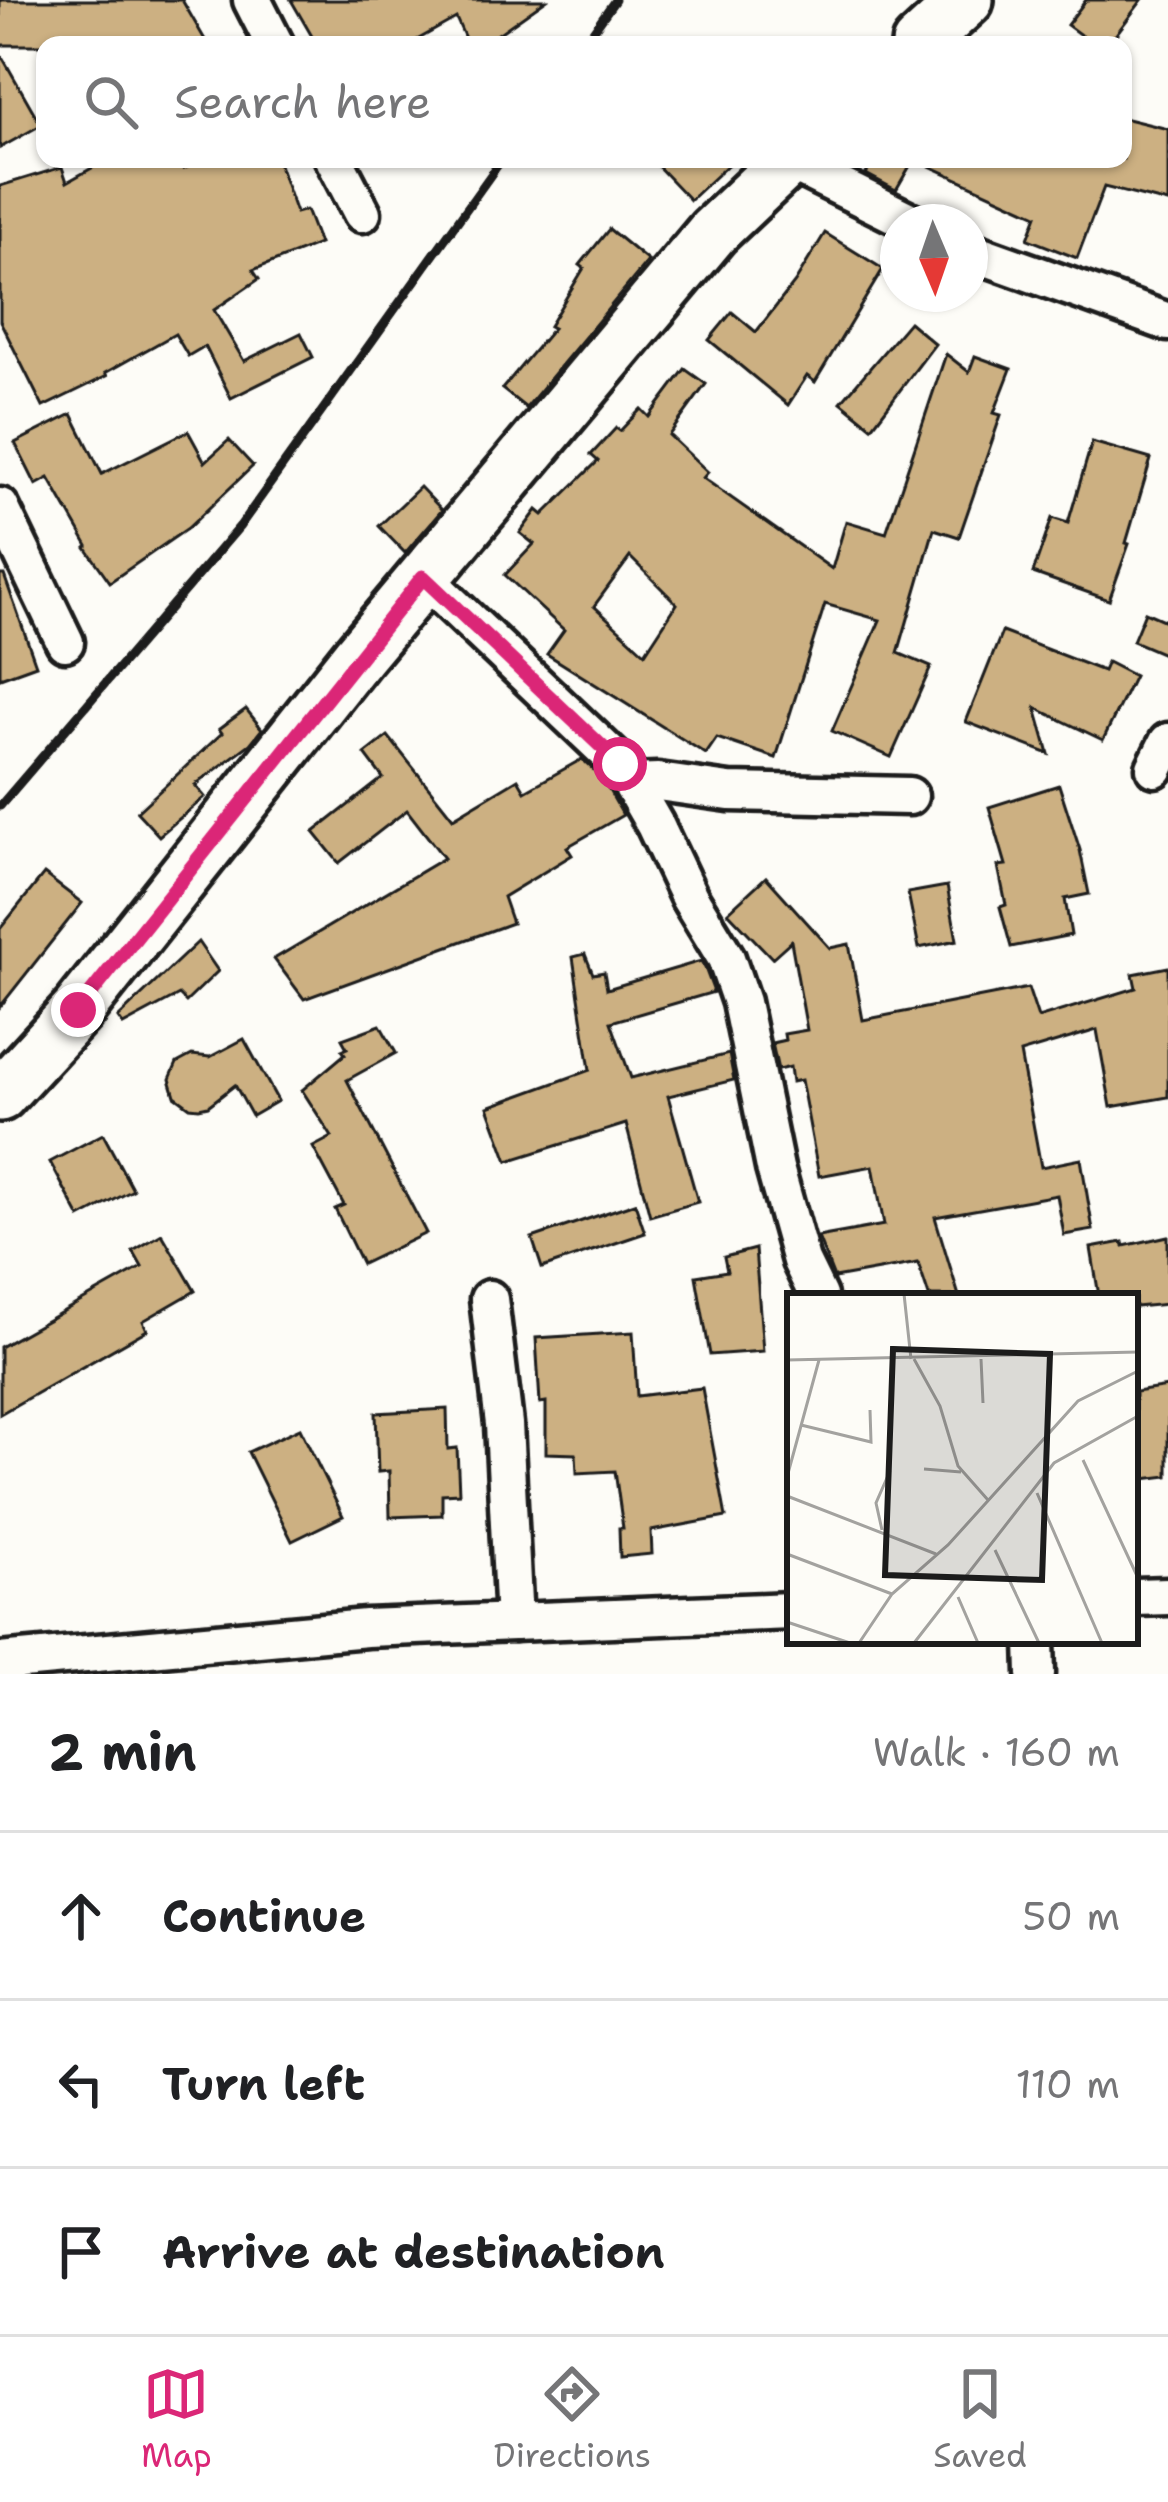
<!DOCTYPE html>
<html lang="en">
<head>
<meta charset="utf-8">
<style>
  body { margin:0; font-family:"Shantell Sans",sans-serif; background:#f6f6f6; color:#202124 }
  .compass { position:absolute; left:880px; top:204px; width:108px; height:108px; border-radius:50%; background:#fff; box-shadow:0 3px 9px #0004; rotate:178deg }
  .stop { position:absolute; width:36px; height:36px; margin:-27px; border:9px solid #db2777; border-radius:50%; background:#fff }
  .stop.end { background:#db2777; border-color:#fff; box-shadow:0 3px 12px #0008 }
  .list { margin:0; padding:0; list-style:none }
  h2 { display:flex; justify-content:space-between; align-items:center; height:156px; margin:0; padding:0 48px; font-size:51px }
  h2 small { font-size:39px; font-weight:400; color:#757577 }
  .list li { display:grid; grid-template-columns:78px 1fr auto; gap:36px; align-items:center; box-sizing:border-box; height:168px; padding:0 48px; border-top:3px solid #e0e0e0 }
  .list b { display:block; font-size:45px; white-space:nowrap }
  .list em { font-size:39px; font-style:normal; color:#757577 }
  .icon { flex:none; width:66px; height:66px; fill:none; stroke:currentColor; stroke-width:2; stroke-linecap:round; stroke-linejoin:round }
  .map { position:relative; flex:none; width:1168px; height:1674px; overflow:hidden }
  .search { position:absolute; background:#fff; box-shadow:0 3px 9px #0004; left:36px; right:36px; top:36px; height:132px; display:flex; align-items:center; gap:30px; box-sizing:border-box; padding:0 42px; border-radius:24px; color:#757577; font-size:45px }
  .sheet { height:660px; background:#fff }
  nav { display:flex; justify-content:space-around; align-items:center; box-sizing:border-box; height:168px; border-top:3px solid #e0e0e0; background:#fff; font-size:33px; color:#757577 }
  nav a { display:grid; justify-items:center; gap:6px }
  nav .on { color:#db2777 }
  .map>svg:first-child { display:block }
  .building { fill:#ccb082; stroke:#1c1c1c; stroke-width:3; fill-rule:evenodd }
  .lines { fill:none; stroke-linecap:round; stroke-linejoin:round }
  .street-casing { stroke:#1c1c1c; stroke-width:45 }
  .secondary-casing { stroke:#1c1c1c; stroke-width:60 }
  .street { stroke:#fdfcf7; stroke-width:36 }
  .secondary { stroke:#fdfcf7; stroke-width:51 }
  .rail { stroke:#1c1c1c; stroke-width:9 }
  .route { stroke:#db2777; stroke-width:15 }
  .inset-road { fill:none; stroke:#a3a29f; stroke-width:3 }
  .view { fill:#1c1c1c; fill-opacity:0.15; stroke:#1c1c1c; stroke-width:6 }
  .inset-edge { fill:none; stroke:#1c1c1c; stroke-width:6 }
</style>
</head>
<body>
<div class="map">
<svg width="1168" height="1674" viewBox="0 0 1168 1674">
  <rect width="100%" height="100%" fill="#fdfcf7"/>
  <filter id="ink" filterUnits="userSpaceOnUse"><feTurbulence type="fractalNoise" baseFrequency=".00833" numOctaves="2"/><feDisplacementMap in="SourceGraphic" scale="24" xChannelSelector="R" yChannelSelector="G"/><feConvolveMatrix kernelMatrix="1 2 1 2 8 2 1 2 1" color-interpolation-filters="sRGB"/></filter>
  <g filter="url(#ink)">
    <!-- building -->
    <g class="building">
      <path d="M0 0H182L208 45H0Z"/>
      <path d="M291 0H546L498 34 503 45H468L456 18 408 45H317Z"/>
      <path d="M1086 0H1142L1108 45H1094L1067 25Z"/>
      <path d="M0 53 41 125 0 148Z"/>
      <path d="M1123 118 1168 129V203L1104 187 1077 258 1028 239 1037 215 914 159 896 190 866 174 875 159H1123Z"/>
      <path d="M108 159H178L184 169 203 159H277L296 213 306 210 319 244 253 270 259 279 214 310 244 361 301 333 313 357 231 398 205 346 188 356 175 334 105 373 107 376 43 407 0 321V186L62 167 67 182Z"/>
      <path d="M651 159H734L690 200Z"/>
      <path d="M609 229 648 261 526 408 502 389 553 328 549 326 584 268 580 265Z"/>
      <path d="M825 233 883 269 815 382 807 376 788 405 709 340 732 312 756 332 795 282Z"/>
      <path d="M909 322 935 344 872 427 841 402Z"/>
      <path d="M946 354 969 372 975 356 1011 369 994 413 1001 415 959 537 934 529 898 653 931 667 891 757 832 731 880 620 825 604 776 758 717 738 706 754 547 654 564 630 505 575 534 544 520 533 537 510 543 515 598 461 591 455 616 428 620 431 641 409 649 417 685 369 706 384 669 435 708 472 703 478 832 569 846 521 886 533ZM630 557 677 604 645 653 594 606Z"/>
      <path d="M72 414 102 474 188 431 205 462 229 440 253 466 188 528 110 582 86 548 88 546 49 478 36 485 15 443Z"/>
      <path d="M1092 442 1151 459 1126 543 1129 544 1109 600 1033 573 1052 518 1068 523Z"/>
      <path d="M420 487 442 510 405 553 379 526Z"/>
      <path d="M0 575H4L36 665 0 678Z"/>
      <path d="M1145 612 1168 622V656L1133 641Z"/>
      <path d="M1002 632 1103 671 1107 662 1134 676 1103 740 1036 708 1049 754 966 722Z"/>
      <path d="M246 709 262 729 250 744 195 785 205 797 159 836 137 812 222 733 219 729Z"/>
      <path d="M388 736 453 818 518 779 525 791 582 759 602 778 623 815 567 847 572 855 503 897 512 923 304 999 274 959 444 858 407 810 339 863 314 832 383 778 365 754Z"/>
      <path d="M1059 785 1080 850 1089 894 1065 899 1071 935 1011 947 1000 907 1006 905 998 866 1006 865 989 807Z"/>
      <path d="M44 874 82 903 0 1007V929Z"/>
      <path d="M766 877 830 948 849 944 863 1020 1028 988 1038 1018 1136 988 1133 974 1168 967V1097L1111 1107 1097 1030 1020 1053 1041 1167 1081 1159 1093 1230 1064 1235 1057 1195 935 1217 959 1296H929L918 1263 834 1278 818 1237 884 1225 873 1166 819 1176 801 1080 792 1082 790 1067 778 1070 772 1043 785 1040 784 1034 807 1030 791 941 772 958 728 912Z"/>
      <path d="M947 886 957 940 919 948 908 893Z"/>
      <path d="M198 942 218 971 186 1002 179 995 123 1025 118 1018Z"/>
      <path d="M585 954 593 974 604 972 607 989 701 961 705 968 714 992 611 1022 631 1078 729 1054 734 1080 668 1096 698 1202 650 1216 626 1124 508 1161 488 1107 590 1070 573 957Z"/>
      <path d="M380 1025 396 1053 347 1080 426 1233 362 1264 335 1209 344 1205 313 1147 332 1137 302 1090 345 1054 342 1050 347 1048 342 1039Z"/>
      <path d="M244 1039 278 1101 252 1116 235 1085 208 1106 199 1108 190 1107 175 1096 170 1079 177 1063 192 1055 210 1057Z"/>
      <path d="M103 1134 133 1190 80 1218 50 1162Z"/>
      <path d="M635 1203 645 1233 542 1268 532 1238Z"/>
      <path d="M162 1234 195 1291 143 1321 147 1330 0 1414V1347L142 1267 133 1251Z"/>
      <path d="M1168 1236V1304L1135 1307V1296H1099L1091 1248 1123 1242 1124 1246Z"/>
      <path d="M755 1249 763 1351 710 1355 696 1276 727 1271 724 1257Z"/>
      <path d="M633 1332 637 1396 702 1388 726 1517 651 1531 652 1554 620 1557 619 1528H623L615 1471 577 1473 576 1454 546 1453V1402L540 1403 536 1338Z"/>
      <path d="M1168 1387V1476L1135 1480V1392Z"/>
      <path d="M447 1409 448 1449 457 1448 459 1493 442 1494V1515L390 1517 389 1471 378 1472 376 1413Z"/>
      <path d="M300 1428 343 1516 292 1541 248 1452Z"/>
    </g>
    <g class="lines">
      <defs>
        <g id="street">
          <path d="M252 0 275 45"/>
          <path d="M334 159 362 213"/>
          <path d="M788 161 911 222"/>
          <path d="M970 251 1168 322"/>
          <path d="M0 507 65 642"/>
          <path d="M423 577 620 764 655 825 689 897 726 958 741 1002 775 1168 801 1261 818 1296"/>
          <path d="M1155 768 1168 742"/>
          <path d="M631 783 658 782 729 792 909 796"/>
          <path d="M489 1299 504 1424 514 1622"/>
          <path d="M1135 1597 1168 1596"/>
          <path d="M1035 1641 1036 1674"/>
          <path d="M0 1662 366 1628 790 1611"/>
        </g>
        <g id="secondary">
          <path d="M918 45 967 0"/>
          <path d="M0 1095 78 1010 358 656 713 232 790 159"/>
        </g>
      </defs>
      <!-- street casing -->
      <use href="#street" class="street-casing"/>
      <!-- secondary casing -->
      <use href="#secondary" class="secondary-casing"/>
      <!-- street -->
      <use href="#street" class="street"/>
      <!-- secondary -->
      <use href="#secondary" class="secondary"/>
      <!-- rail -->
      <g class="rail">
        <path d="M583 45 615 0"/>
        <path d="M0 806 240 526 502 159"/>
      </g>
    </g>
  </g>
  <g class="lines" filter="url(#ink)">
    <!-- route -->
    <path class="route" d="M78 1010 423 577 620 764"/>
  </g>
  <!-- overview -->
  <g transform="translate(787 1293)">
    <rect width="351" height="351" fill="#fdfcf7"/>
    <path class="inset-road" d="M117 1 124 66M127 66 153 113 171 173 201 207M194 66 196 110M0 67 351 59M14 132 84 149 83 117M296 167 351 285M137 176 174 179M0 184 32 67M250 200 315 350M0 203 149 261M95 237 89 210 103 178M208 257 252 350M0 261 105 301M171 304 191 350M0 329 63 350M72 350 105 301 161 252 291 108 351 78M127 350 267 170 351 123"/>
    <path class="view" d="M106 56 263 61 255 287 98 282Z"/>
    <rect width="351" height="351" class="inset-edge"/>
  </g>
</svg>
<svg class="compass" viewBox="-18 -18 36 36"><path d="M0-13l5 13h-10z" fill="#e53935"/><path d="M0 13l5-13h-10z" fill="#757577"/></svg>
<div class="stop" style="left:620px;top:764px"></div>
<div class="stop end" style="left:78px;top:1010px"></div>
<div class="search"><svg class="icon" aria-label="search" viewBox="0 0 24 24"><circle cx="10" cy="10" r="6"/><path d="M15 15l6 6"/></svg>Search here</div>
</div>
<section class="sheet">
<h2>2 min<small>Walk · 160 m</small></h2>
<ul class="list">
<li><svg class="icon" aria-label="ahead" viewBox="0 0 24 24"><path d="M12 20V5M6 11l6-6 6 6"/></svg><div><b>Continue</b></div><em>50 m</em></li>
<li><svg class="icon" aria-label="left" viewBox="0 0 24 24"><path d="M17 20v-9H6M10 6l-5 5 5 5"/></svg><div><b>Turn left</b></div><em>110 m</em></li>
<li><svg class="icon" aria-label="arrive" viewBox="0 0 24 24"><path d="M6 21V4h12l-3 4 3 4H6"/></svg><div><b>Arrive at destination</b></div></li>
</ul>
</section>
<nav>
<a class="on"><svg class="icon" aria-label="map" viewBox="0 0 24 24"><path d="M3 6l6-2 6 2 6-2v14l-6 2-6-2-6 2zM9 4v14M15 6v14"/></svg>Map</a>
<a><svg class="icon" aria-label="directions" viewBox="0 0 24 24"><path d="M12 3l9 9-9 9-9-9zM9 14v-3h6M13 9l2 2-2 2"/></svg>Directions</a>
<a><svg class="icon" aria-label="saved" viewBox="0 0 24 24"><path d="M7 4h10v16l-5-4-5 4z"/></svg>Saved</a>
</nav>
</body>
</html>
